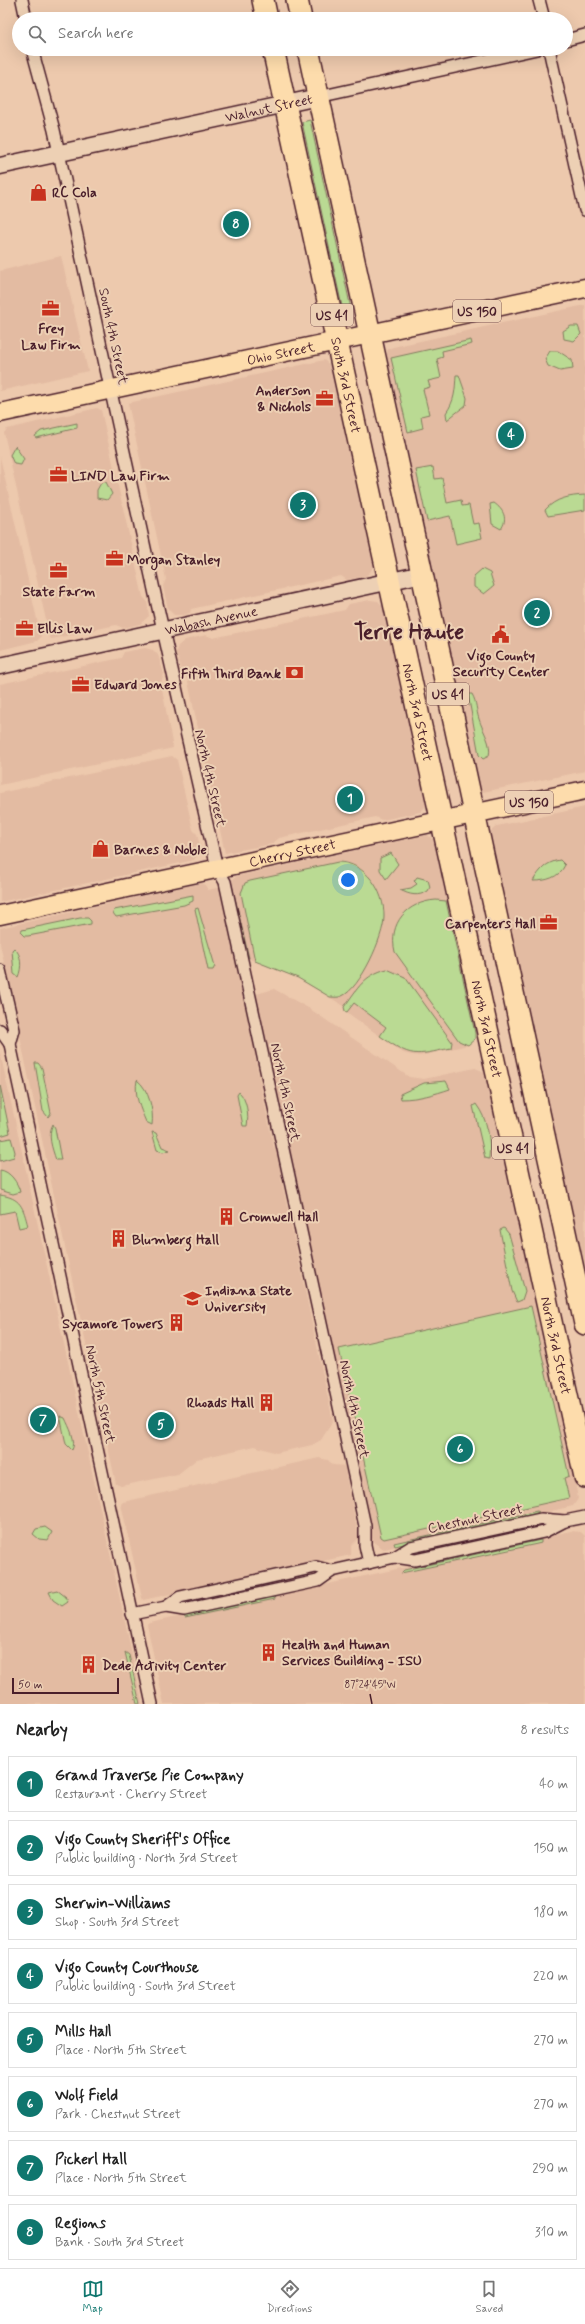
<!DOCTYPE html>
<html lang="en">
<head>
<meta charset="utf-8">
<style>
  body { margin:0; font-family:Mynerve,sans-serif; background:#f2f2f2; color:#222 }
  .scale { position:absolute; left:12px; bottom:10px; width:107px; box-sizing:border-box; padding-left:4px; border:2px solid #4a1f2b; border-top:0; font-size:11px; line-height:14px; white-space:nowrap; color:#4a1f2b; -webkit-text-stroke:3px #edd0b4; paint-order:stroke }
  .you { position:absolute; left:348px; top:880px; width:14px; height:14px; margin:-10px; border:3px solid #fff; border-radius:50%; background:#1a73e8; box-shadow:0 0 0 6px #1a73e833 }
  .badge { display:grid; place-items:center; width:26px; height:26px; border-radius:50%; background:#0f766e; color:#fff; font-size:13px; font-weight:700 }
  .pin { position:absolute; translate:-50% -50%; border:2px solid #fff; box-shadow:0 1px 4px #0006 }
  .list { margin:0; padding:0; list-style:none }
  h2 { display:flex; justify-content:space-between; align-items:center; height:52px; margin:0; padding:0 16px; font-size:17px }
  h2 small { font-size:13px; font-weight:400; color:#767676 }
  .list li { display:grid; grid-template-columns:26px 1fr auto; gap:12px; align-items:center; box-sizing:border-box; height:56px; margin:0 8px 8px; padding:0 8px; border:1px solid #e0e0e0; border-radius:0px }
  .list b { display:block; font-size:15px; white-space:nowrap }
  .list p { margin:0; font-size:13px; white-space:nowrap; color:#767676 }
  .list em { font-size:13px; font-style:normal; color:#767676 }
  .icon { flex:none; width:22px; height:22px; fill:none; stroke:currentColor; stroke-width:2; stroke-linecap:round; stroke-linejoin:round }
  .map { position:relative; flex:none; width:585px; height:1704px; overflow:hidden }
  .search { position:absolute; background:#fff; box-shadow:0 4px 16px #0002; left:12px; right:12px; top:12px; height:44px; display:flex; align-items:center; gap:10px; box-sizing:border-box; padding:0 14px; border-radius:22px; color:#767676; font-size:15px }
  .sheet { height:564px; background:#fff }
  nav { display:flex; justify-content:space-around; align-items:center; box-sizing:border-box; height:56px; border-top:1px solid #e0e0e0; background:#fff; font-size:11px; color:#767676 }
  nav a { display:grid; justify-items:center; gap:2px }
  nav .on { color:#0f766e }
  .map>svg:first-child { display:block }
  .built { fill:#e3bba2 }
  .green { fill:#bada93; stroke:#827c5f }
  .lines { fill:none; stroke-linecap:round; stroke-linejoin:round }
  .street-casing { stroke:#4a1f2b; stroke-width:14 }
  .secondary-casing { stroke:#4a1f2b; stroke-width:19 }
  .primary-casing { stroke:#4a1f2b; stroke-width:21 }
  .highway-casing { stroke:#4a1f2b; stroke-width:24 }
  .street { stroke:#edd0b4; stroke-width:11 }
  .secondary { stroke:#edd0b4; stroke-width:16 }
  .primary { stroke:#fddcac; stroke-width:18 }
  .highway { stroke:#fddcac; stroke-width:21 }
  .ticks { fill:none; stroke:#4a1f2b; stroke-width:1.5 }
  .labels { text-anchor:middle; stroke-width:4; stroke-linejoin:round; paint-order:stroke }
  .shield { fill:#edd0b4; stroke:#7b5454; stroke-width:1 }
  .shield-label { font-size:13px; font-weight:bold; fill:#4a1f2b }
  .street-label { font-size:14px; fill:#4a1f2b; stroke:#edd0b4 }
  .poi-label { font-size:14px; font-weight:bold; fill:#4a1f2b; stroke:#edd0b4; text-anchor:start }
  .town-label { font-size:22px; font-weight:bold; fill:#4a1f2b; stroke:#edd0b4 }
  .ticks-label { font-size:10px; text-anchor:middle; fill:#4a1f2b; stroke:#edd0b4; stroke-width:4; stroke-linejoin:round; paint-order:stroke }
</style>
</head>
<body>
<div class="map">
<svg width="585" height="1704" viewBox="0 0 585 1704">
  <rect width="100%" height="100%" fill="#edc9ad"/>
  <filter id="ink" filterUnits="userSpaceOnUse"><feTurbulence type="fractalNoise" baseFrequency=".025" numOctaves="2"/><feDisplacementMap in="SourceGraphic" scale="8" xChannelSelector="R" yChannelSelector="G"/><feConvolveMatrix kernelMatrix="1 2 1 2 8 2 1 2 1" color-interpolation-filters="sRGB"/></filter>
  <g filter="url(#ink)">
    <!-- built -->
    <g class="built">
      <path d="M61 256 88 371 0 391V271Z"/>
      <path d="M585 305V771L483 792 481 790 387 359V350L393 347Z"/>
      <path d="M324 360 331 366 372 558 373 566 371 571 366 576 347 580 341 576 191 609 190 613 184 615H174L168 609 163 586 166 579 128 403Z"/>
      <path d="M97 408 101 410 143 597 147 601 149 616 140 624 123 628 116 625 52 639 50 638 4 433 7 429Z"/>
      <path d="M0 457 41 637 37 641 0 650Z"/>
      <path d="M370 600 378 601 384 607 426 806 420 812 382 820 375 817 279 838 272 844 225 853 187 677 182 674 176 652 178 646 185 640 206 635 213 638 345 610 349 604Z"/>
      <path d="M145 648 153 650 158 655 164 674 161 683 173 748 0 785V684L121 658 124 652Z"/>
      <path d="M172 756 177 760 193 830 197 834 201 850 194 860 0 902V793Z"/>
      <path d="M585 807V1269L490 832 497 826Z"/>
      <path d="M427 835 433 839 435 843 475 1039 468 1045 420 1056 411 1055 403 1053 345 1011 344 1006 298 978 247 958 228 883 237 876Z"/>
      <path d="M201 883 205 885 208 890 221 887 258 1051 255 1057 274 1148 280 1152 284 1173 281 1178 333 1421 321 1440 312 1445 276 1453 255 1446 197 1459 178 1474 121 1486 116 1484 0 944V928Z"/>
      <path d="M274 989 310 1009 409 1077 424 1079 475 1068 485 1072 577 1492 578 1499 573 1506 384 1549 373 1542 253 995Z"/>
      <path d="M0 1052 143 1704H0Z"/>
      <path d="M319 1458 328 1460 333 1465 347 1466 348 1472 346 1475 359 1538 351 1546V1555L143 1600 142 1598 121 1504 123 1502Z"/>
      <path d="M571 1531 581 1532 585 1536V1704H164L147 1625 149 1623Z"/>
    </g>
    <!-- green -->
    <g class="green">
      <path d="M310 120 351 309 343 311 302 122Z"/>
      <path d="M571 326H578L581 334 574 341 564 339 563 331Z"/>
      <path d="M471 340 472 344 442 351 443 357 437 359 441 378 428 381 430 387 423 389 429 414 421 416 423 428 408 432 391 358Z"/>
      <path d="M550 351H558L572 360 573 369 560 371 548 366 545 359Z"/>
      <path d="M456 375H459L467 398 466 405 447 420 446 413C455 400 455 391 456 375Z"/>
      <path d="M77 423V428L36 438 35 436 41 431Z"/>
      <path d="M15 446 24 459 21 465 14 464 10 455Z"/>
      <path d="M433 467 435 479 442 478 447 503 461 500 462 506 469 505 473 524 479 523 482 538 456 544 450 516 427 521 416 470Z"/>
      <path d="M106 482 112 494 107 500 97 498V490L101 483Z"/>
      <path d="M585 495V510L548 516 545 510C556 498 569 496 585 495Z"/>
      <path d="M494 503C504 510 508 519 501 529L492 524 490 504Z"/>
      <path d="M482 569 490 573 494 586 484 594 474 587V576Z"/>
      <path d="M468 694H472C477 703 476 710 479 719 483 732 492 743 489 756L483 759 479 755Z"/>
      <path d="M391 853 398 864 386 879 380 870V858Z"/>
      <path d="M560 860 565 865C559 878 546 881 533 881 540 870 546 862 560 860Z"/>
      <path d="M338 862C365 862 385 891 384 917 384 936 360 989 342 996 338 998 334 997 330 997L298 978 255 961 241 893 245 883 250 881Z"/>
      <path d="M417 877 428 880 430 887 428 891C418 897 410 895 400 890L411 888 417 884 414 881Z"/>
      <path d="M231 881 249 958 245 955 229 883Z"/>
      <path d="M193 895V901L184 905 116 917 113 913 114 910Z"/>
      <path d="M436 900 446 901 475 1033V1039L468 1045 459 1041 395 952C388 923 407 902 436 900Z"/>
      <path d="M198 908 215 966 213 970H208L195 909Z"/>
      <path d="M80 918H88L91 921V924L28 936H24L21 933 22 930Z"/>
      <path d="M14 948C22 954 22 968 18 977L14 974 12 950Z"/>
      <path d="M387 969 405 977 452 1042 451 1048C414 1056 412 1058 380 1036L386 1027 354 1003 347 1012 345 1011 344 1007C358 988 364 975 387 969Z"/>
      <path d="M35 1063H38L42 1068 51 1113 48 1117 43 1111Z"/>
      <path d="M137 1080C149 1089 154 1111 152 1125L146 1122C140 1108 134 1095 137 1080Z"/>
      <path d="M446 1081 450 1089C435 1094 418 1099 401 1099L400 1094 424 1083Z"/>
      <path d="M0 1085 10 1133 0 1136Z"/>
      <path d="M239 1092C247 1099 249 1116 247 1126H243L237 1095Z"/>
      <path d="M476 1104C488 1120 491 1140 489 1159L485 1158 473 1106Z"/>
      <path d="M53 1124 55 1128 61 1160H56C52 1148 47 1135 53 1124Z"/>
      <path d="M152 1132 156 1133 162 1147 170 1150 163 1152 157 1150Z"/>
      <path d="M11 1138 15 1152 14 1157 0 1161V1140Z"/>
      <path d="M0 1170C10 1171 18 1183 20 1192L13 1194 0 1190Z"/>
      <path d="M0 1195C21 1198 23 1207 28 1226L19 1228 15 1211 0 1214Z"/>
      <path d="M504 1228 509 1234 525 1291 522 1300 517 1302 512 1291 500 1230Z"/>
      <path d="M531 1306 569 1476 564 1478 569 1498 384 1539 381 1537 339 1349Z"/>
      <path d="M60 1416 65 1418C69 1427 77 1441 72 1450L66 1444Z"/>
      <path d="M537 1511 539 1512 533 1514 395 1546 394 1543Z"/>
      <path d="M45 1527 52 1532 48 1540 39 1539 33 1534 36 1529Z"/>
      <path d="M541 1540V1543L537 1544 401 1573 404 1570Z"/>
      <path d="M57 1590 66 1597 68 1602 62 1606 53 1600 49 1592Z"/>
      <path d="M274 1596 275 1599 185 1618 184 1616Z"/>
      <path d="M125 1652 129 1655 140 1704H137Z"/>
    </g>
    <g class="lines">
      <defs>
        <g id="street">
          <path d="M22 0 26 19"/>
          <path d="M539 0 544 19"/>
          <path d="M566 40 585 35"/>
          <path d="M32 49 54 130 158 608 217 868 225 882 365 1526V1545L369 1563"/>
          <path d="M549 49 585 210"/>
          <path d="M318 97 537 49"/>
          <path d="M0 970 14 1030 10 1044 152 1704"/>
          <path d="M0 1030 10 1044"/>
          <path d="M395 1557 415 1560 544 1532 565 1521 585 1517"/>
          <path d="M166 1607 180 1597 249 1582 316 1567 332 1571"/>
          <path d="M132 1614 166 1607 184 1610 318 1581 332 1571 395 1557 411 1547 541 1519 565 1521"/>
        </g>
        <g id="secondary">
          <path id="s1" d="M0 166 318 97"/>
          <path id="s2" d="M0 666 423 574"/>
        </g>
        <g id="primary">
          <path id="s3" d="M0 413 585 288"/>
          <path id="s4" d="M0 915 585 790"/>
        </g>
        <g id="highway">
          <path d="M263 0 267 19"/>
          <path d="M297 0 301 19"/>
          <path id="s5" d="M273 49 585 1477"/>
          <path d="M308 49 585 1324"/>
        </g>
      </defs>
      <!-- street casing -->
      <use href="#street" class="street-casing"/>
      <!-- secondary casing -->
      <use href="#secondary" class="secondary-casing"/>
      <!-- primary casing -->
      <use href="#primary" class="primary-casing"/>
      <!-- highway casing -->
      <use href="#highway" class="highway-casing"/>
      <!-- street -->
      <use href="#street" class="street"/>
      <!-- secondary -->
      <use href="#secondary" class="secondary"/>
      <!-- primary -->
      <use href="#primary" class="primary"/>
      <!-- highway -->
      <use href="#highway" class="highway"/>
    </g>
  </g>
  <!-- ticks -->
  <path class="ticks" d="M370 1694 372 1704"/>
  <!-- icons -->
  <defs>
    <symbol id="shop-bare" viewBox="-9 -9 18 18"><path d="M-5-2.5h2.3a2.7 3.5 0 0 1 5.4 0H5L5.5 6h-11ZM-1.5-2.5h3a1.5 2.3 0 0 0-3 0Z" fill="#c8321e" stroke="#edd0b4" stroke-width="2.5" paint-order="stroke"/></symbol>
    <symbol id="office-bare" viewBox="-9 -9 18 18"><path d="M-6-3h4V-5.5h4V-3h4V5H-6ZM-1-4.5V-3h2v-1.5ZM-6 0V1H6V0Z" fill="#c8321e" stroke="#edd0b4" stroke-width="2.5" paint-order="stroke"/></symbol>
    <symbol id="civic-bare" viewBox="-9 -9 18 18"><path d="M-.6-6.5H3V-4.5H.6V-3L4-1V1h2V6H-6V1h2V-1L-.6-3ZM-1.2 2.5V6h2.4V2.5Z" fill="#c8321e" stroke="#edd0b4" stroke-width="2.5" paint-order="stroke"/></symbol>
    <symbol id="bank-bare" viewBox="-9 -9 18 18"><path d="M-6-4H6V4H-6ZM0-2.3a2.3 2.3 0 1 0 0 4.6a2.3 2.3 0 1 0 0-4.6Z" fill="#c8321e" stroke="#edd0b4" stroke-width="2.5" paint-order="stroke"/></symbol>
    <symbol id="building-bare" viewBox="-9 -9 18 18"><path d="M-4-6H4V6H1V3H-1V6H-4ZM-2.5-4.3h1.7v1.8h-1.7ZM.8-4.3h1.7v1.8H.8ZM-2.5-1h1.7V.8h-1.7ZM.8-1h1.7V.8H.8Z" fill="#c8321e" stroke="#edd0b4" stroke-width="2.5" paint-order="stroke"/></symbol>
    <symbol id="university-bare" viewBox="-9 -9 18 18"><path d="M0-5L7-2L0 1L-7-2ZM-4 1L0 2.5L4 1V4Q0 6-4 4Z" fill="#c8321e" stroke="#edd0b4" stroke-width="2.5" paint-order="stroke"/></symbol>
  </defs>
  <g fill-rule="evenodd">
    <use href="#shop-bare" x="26" y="180" width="25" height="25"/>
    <use href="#office-bare" x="38" y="296" width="25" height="25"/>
    <use href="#office-bare" x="312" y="386" width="25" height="25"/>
    <use href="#office-bare" x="46" y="462" width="25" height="25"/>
    <use href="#office-bare" x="102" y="546" width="25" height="25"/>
    <use href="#office-bare" x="46" y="558" width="25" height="25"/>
    <use href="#office-bare" x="12" y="616" width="25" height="25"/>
    <use href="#civic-bare" x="488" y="622" width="25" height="25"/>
    <use href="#bank-bare" x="282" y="660" width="25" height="25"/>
    <use href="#office-bare" x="68" y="672" width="25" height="25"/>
    <use href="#shop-bare" x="88" y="836" width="25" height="25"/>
    <use href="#office-bare" x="536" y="910" width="25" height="25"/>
    <use href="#building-bare" x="214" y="1204" width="25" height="25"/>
    <use href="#building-bare" x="106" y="1226" width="25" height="25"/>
    <use href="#university-bare" x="180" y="1286" width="25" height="25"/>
    <use href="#building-bare" x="164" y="1310" width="25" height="25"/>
    <use href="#building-bare" x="254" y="1390" width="25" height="25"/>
    <use href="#building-bare" x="256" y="1640" width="25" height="25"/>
    <use href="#building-bare" x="76" y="1652" width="25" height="25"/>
  </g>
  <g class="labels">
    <!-- shield labels -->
    <g class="shield">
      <rect x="453" y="300" width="48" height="22" rx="3"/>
      <rect x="311" y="304" width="42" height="22" rx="3"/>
      <rect x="427" y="683" width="42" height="22" rx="3"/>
      <rect x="505" y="791" width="48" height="22" rx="3"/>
      <rect x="492" y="1137" width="42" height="22" rx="3"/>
    </g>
    <g class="shield-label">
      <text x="477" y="316">US 150</text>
      <text x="332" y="320">US 41</text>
      <text x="448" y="699">US 41</text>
      <text x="529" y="807">US 150</text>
      <text x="513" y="1153">US 41</text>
    </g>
    <!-- street labels -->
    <g class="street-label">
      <text dy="5" stroke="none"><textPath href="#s1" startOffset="275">Walnut Street</textPath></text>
      <text transform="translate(114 336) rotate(78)" y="5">South 4th Street</text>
      <text dy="5" stroke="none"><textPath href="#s3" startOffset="287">Ohio Street</textPath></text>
      <text dy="5" stroke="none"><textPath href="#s5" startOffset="344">South 3rd Street</textPath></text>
      <text dy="5" stroke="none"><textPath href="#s2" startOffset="216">Wabash Avenue</textPath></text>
      <text dy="5" stroke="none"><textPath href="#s5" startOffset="679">North 3rd Street</textPath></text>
      <text transform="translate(211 778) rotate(77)" y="5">North 4th Street</text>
      <text dy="5" stroke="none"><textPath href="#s4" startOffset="299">Cherry Street</textPath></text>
      <text dy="5" stroke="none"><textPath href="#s5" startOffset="1003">North 3rd Street</textPath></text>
      <text transform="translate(286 1092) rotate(78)" y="5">North 4th Street</text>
      <text dy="5" stroke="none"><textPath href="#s5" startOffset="1327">North 3rd Street</textPath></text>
      <text transform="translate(101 1394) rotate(78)" y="5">North 5th Street</text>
      <text transform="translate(355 1409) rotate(78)" y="5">North 4th Street</text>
      <text transform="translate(475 1518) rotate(-12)" y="5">Chestnut Street</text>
    </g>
    <!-- poi labels -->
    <g class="poi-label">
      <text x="52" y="197">RC Cola</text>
      <text x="51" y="333" text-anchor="middle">Frey<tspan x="51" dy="16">Law Firm</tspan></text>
      <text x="311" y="395" text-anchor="end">Anderson<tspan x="311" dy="16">&amp; Nichols</tspan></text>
      <text x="71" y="480">LIND Law Firm</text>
      <text x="127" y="564">Morgan Stanley</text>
      <text x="59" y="596" text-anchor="middle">State Farm</text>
      <text x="37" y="633">Ellis Law</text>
      <text x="501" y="660" text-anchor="middle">Vigo County<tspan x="501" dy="16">Security Center</tspan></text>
      <text x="281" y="678" text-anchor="end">Fifth Third Bank</text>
      <text x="94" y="689">Edward Jones</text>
      <text x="114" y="854">Barnes &amp; Noble</text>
      <text x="536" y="928" text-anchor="end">Carpenters Hall</text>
      <text x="239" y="1221">Cromwell Hall</text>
      <text x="132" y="1244">Blumberg Hall</text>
      <text x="205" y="1295">Indiana State<tspan x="205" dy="16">University</tspan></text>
      <text x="163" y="1328" text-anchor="end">Sycamore Towers</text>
      <text x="254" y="1407" text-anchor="end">Rhoads Hall</text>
      <text x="282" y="1649">Health and Human<tspan x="282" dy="16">Services Building - ISU</tspan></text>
      <text x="102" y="1670">Dede Activity Center</text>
    </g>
    <!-- town labels -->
    <g class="town-label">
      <text x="409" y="639">Terre Haute</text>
    </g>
  </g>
  <g class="ticks-label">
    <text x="370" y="1688">87°24'45"W</text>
  </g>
</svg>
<div class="scale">50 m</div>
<div class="you"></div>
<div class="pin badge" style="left:350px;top:799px">1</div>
<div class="pin badge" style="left:537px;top:613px">2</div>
<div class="pin badge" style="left:303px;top:505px">3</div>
<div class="pin badge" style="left:511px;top:435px">4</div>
<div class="pin badge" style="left:161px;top:1425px">5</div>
<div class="pin badge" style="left:460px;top:1449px">6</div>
<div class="pin badge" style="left:43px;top:1420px">7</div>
<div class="pin badge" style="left:236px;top:224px">8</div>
<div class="search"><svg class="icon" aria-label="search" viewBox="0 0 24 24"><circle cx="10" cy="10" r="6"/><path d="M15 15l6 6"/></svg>Search here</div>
</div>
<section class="sheet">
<h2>Nearby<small>8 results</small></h2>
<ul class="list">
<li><span class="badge">1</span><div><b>Grand Traverse Pie Company</b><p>Restaurant · Cherry Street</p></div><em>40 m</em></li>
<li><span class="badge">2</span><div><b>Vigo County Sheriff's Office</b><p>Public building · North 3rd Street</p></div><em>150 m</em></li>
<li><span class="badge">3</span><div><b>Sherwin-Williams</b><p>Shop · South 3rd Street</p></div><em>180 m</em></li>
<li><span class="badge">4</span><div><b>Vigo County Courthouse</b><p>Public building · South 3rd Street</p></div><em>220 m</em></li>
<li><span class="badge">5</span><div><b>Mills Hall</b><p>Place · North 5th Street</p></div><em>270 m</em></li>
<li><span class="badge">6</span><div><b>Wolf Field</b><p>Park · Chestnut Street</p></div><em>270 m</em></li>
<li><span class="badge">7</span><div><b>Pickerl Hall</b><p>Place · North 5th Street</p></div><em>290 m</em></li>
<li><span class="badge">8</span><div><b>Regions</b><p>Bank · South 3rd Street</p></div><em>310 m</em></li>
</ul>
</section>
<nav>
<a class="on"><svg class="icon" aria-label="map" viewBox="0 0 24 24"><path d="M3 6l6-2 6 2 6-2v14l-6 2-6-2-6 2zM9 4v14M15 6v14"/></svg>Map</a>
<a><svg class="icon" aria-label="directions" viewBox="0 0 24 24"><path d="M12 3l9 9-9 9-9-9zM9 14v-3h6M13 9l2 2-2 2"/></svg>Directions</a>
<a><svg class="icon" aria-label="saved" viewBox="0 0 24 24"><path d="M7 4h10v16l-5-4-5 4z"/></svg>Saved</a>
</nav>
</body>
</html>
